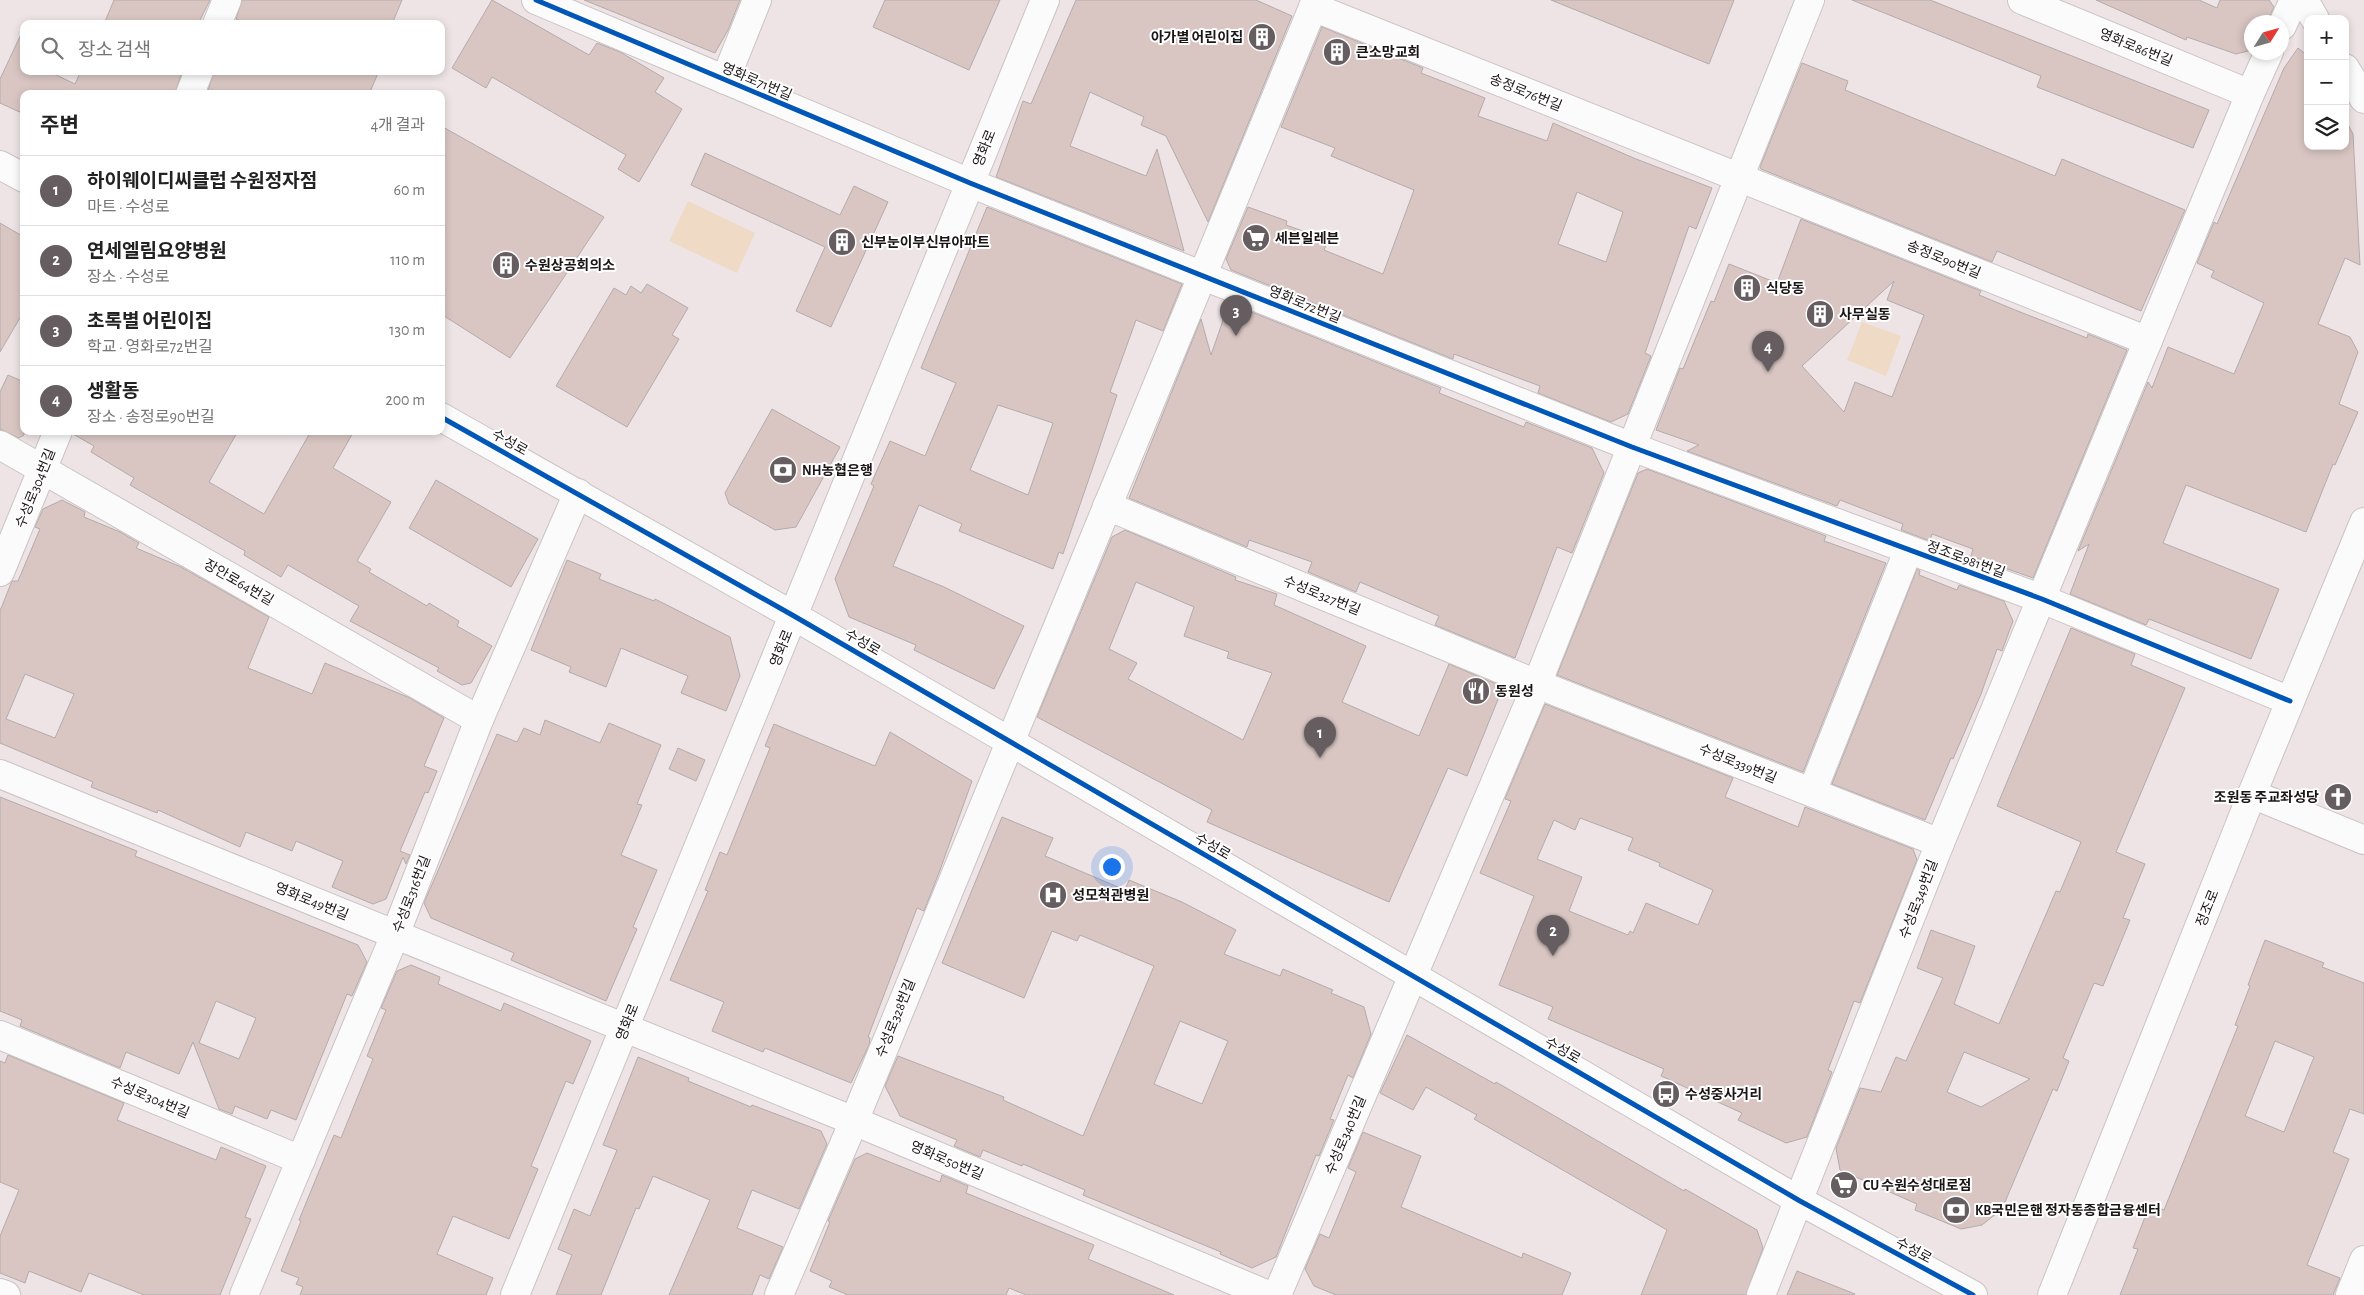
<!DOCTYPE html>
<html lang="ko">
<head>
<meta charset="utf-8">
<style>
  body { margin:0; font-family:"Alegreya Sans","Noto Sans KR",sans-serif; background:#f6f6f6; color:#222 }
  .controls { position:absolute; right:15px; top:15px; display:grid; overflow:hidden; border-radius:10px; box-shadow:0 2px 8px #0003 }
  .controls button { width:45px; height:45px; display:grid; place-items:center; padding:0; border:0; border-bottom:1px solid #e0e0e0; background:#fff; color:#222; font:25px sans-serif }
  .compass { position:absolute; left:2244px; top:15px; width:45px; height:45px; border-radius:50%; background:#fff; box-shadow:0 2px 8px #0003; rotate:53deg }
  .you { position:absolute; left:1111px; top:866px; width:18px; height:18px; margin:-12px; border:4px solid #fff; border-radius:50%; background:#1a73e8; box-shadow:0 0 0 8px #1a73e833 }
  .badge { display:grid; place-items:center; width:32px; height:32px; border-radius:50%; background:#655d5f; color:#fff; font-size:16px; font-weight:700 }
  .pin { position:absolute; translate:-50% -41px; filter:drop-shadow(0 1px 2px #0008) }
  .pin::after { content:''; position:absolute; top:26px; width:18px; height:15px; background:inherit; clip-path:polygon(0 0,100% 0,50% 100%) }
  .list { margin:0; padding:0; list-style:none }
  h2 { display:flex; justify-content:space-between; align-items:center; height:65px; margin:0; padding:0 20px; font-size:21px }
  h2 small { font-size:16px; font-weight:400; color:#767676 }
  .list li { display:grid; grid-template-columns:32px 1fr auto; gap:15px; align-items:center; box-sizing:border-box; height:70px; padding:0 20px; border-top:1px solid #e0e0e0 }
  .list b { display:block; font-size:19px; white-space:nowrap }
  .list p { margin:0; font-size:16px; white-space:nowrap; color:#767676 }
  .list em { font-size:16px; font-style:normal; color:#767676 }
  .icon { flex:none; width:28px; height:28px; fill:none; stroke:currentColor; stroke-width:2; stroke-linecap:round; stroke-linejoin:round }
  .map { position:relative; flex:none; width:2364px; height:1295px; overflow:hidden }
  .search { position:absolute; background:#fff; box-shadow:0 2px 8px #0003; left:20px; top:20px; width:425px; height:55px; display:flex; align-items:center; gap:12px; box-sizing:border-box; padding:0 18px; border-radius:10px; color:#767676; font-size:19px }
  .panel { position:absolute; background:#fff; box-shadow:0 2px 8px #0003; left:20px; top:90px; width:425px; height:345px; border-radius:10px }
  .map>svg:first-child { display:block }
  .green { fill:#efdac6 }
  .building { fill:#d9c6c3; stroke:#b3abab; fill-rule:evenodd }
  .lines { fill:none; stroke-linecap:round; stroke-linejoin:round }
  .minor-casing { stroke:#cac3c4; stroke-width:30 }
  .tertiary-casing { stroke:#cac3c4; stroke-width:30 }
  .minor { stroke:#fcfbfb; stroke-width:28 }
  .tertiary { stroke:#fcfbfb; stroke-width:28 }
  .cycleway-casing { stroke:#fff; stroke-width:8 }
  .cycleway { stroke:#0057b8; stroke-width:5 }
  .labels { text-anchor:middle; stroke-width:4; stroke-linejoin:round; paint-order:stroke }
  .poi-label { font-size:14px; font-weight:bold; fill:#1b1516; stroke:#fff; text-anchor:start }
  .street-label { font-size:14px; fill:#1b1516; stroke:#fff }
</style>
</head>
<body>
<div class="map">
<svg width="2364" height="1295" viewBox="0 0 2364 1295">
  <rect width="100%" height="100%" fill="#eee4e6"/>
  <!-- green -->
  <g class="green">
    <path d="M688 201 755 233 737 273 669 241Z"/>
    <path d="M1862 322 1901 336 1886 376 1847 360Z"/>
  </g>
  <!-- building -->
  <g class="building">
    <path d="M114 0H210L198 24H104Z"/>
    <path d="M242 0H402L392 24H246L236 19Z"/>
    <path d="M492 0 589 55 597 43 620 52 664 78 655 92 682 109 639 182 618 169 626 155 492 77 486 88 452 68Z"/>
    <path d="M584 0H740L728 30 715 53Z"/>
    <path d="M885 0H1000L969 70 873 27Z"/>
    <path d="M1076 0H1256L1292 16 1208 222 1166 136 1141 125 1144 117 1090 92 1070 146 1146 176 1157 149 1184 251 996 177 1023 101 1031 104Z"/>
    <path d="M1551 0H1734L1709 64Z"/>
    <path d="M1852 0H1930L2209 110 2193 148 2037 87 2041 76Z"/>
    <path d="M2096 0H2199L2217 8 2220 0H2269L2274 7 2267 22H2252V50L2236 54 2187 37 2186 40Z"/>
    <path d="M1322 27 1423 68 1421 73 1485 98 1478 116 1547 141 1553 123 1636 159 1712 188 1696 229 1689 226 1645 353 1651 356 1628 414 1611 422 1538 393 1540 386 1454 354 1453 359 1231 270 1226 259 1248 207 1287 221 1286 225 1328 240 1324 250 1383 274 1414 190 1331 156 1335 148 1281 127ZM1577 192 1623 212 1606 262 1558 244Z"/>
    <path d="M24 28V71H48L75 84 81 71H182L175 94H24V114L0 103V79Z"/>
    <path d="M2298 48 2308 56V146H2345V119L2353 134 2360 265 2345 258 2318 324 2350 337 2358 352 2339 404 2358 412 2335 465 2333 464 2306 532 2186 485 2163 543 2279 589 2251 659 2149 619 2146 625 2070 594 2089 544 2078 551 2148 382 2152 388 2168 347 2234 374 2264 303 2211 277 2214 271 2197 263 2214 222 2217 224 2284 68Z"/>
    <path d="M1802 63 1848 81 1845 90 2055 176 2062 159 2185 210 2141 311 1997 251 1992 262 1761 169 1760 167Z"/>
    <path d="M214 71H379L369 94H207Z"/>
    <path d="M441 126 604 217 510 358 441 314Z"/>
    <path d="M705 153 840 215 854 186 888 202 831 327 796 311 825 247 691 185Z"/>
    <path d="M987 207 1182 284 1163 331 1136 320 1110 392 1117 395 1094 464 1063 554 1059 552 1053 569 959 531 962 524 919 505 893 566 944 587 1024 626 994 689 914 650 916 645 849 617 835 579 874 486 871 484 890 441 925 456 956 383 921 368ZM998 405 1053 423 1028 495 970 470Z"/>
    <path d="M1801 219 1981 291 1979 295 2015 310 2087 338 2088 334 2127 350 2033 578 1971 556 1973 549 1932 534 1930 541 1901 530 1903 524 1840 500 1837 506 1687 451 1699 445 1656 430 1680 368 1683 369 1711 301 1714 302 1729 264 1777 283ZM1894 281 1887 300 1924 315 1892 397 1855 382 1844 412 1802 366Z"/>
    <path d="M0 223 24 237V311L0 352Z"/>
    <path d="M647 284 688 308 672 335 679 339 627 427 556 386 614 288 626 295 631 286 641 293Z"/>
    <path d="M1229 303 1441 388 1439 393 1524 427 1526 422 1592 448 1604 473 1572 553 1557 547 1515 658 1435 625 1439 616 1360 582 1356 592 1308 572 1312 562 1249 540 1247 547 1129 498 1201 319 1211 355Z"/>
    <path d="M8 375 24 382V435L19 438 0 429V392Z"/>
    <path d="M772 409 840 447 796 527 775 530 729 504 725 493Z"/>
    <path d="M73 431H238L209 482 264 514 311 431H354L333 468 391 502 357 561 371 569 369 572 427 606 429 603 459 621 457 626 492 646 471 683 462 685 437 671 439 668 350 621 359 606 288 565 281 577 244 555 245 551 130 485 134 478 91 452 94 446 73 434Z"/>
    <path d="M1647 469 1826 536 1824 541 1886 563 1803 772 1557 675 1638 473Z"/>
    <path d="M436 480 538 539 511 587 409 528Z"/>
    <path d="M62 500 85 512 84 517 120 532 139 543 136 548 181 567 269 617 248 668 312 694 325 663 410 698 444 718 424 766 437 771 428 793 425 792 400 851 410 855 406 864 403 857 386 899 373 904 332 887 343 861 296 841 292 851 246 832 240 847 158 810 157 813 91 787 93 782 0 743V611L12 581H18L40 529 35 527 43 509ZM25 674 74 694 55 738 6 719Z"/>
    <path d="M1125 530 1236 577 1235 580 1277 594 1274 605 1366 646 1342 702 1419 736 1449 664 1503 687 1467 776 1448 768 1389 902 1207 822 1212 810 1037 717 1112 537ZM1136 582 1194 607 1184 636 1229 652 1227 658 1272 673 1243 740 1128 679 1137 663 1109 649Z"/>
    <path d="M567 560 601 574 599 579 654 601 655 599 730 637 740 676 726 711 681 693 688 676 621 648 606 687 569 672 571 667 531 650Z"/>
    <path d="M1917 569 1920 571 1919 575 1957 590 1959 585 2004 601 2013 621 2002 651 1997 649 1981 694 1953 759 1951 758 1925 820 1832 784Z"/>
    <path d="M2071 628 2135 654 2131 665 2185 688 2116 852 2145 864 2123 918 2130 920 2103 986 2094 983 2063 1058 2069 1061 2057 1091 2053 1089 2002 1209 1982 1225 1961 1229 1915 1210 1917 1204 1840 1170 1836 1148 1860 1088 1881 1092 1896 1057 1906 1061 1943 978 1917 968 1931 930 1975 946 1954 1004 1999 1024 2056 891 2060 892 2081 842 1997 806ZM1964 1052 2030 1079 1981 1107 1947 1092Z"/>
    <path d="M1545 704 1733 778 1725 797 1798 827 1805 807 1913 849 1917 860 1860 1003 1854 1001 1828 1070 1832 1072 1807 1137 1786 1143 1738 1120 1742 1113 1661 1076 1664 1069 1548 1019 1553 1007 1499 985 1534 896 1480 873 1511 801 1505 799 1507 794ZM1580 818 1633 838 1628 850 1660 863 1659 866 1661 867 1713 890 1698 925 1646 903 1633 933 1630 931 1628 935 1569 911 1582 877 1537 859 1554 820 1575 830Z"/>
    <path d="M545 720 600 743 609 723 661 745 637 804 642 805 621 855 657 870 633 927 637 929 606 1001 511 960 514 953 431 918 424 903 497 734 517 742 524 728 540 735Z"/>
    <path d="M774 724 875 766 890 732 972 781 940 870 924 911 917 908 868 1037 870 1038 869 1045 851 1083 765 1048 763 1052 712 1031 724 1002 670 980 708 891 705 890 720 852 727 855 770 748 765 746Z"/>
    <path d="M678 748 705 760 696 781 669 769Z"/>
    <path d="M0 797 137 851 135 856 358 945 367 962 352 996 347 994 296 1120 271 1110 267 1119 235 1106 232 1114 219 1109 193 1042 179 1074 126 1052 120 1068 20 1026 22 1020 0 1011ZM216 1001 256 1018 239 1059 199 1043Z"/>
    <path d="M1002 817 1053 838 1045 856 1125 890 1129 880 1182 902 1236 930 1224 954 1280 976 1283 969 1333 990 1331 993 1364 1007 1371 1034 1353 1078 1348 1075 1330 1119 1334 1120 1319 1156 1316 1155 1276 1257 1252 1268 1220 1254 1221 1252 1083 1195 1085 1190 1023 1164 1022 1166 983 1150 980 1157 954 1146 957 1140 900 1116 885 1086 898 1056 1004 1097 1003 1100 1083 1136 1154 966 1080 935 1077 941 1052 931 1024 998 942 963ZM1180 1021 1228 1041 1202 1104 1154 1084Z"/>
    <path d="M2265 940 2324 963 2322 967 2364 983V1114L2350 1109 2333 1152 2349 1159 2307 1265 2340 1278 2333 1295H2120L2138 1249 2133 1248 2150 1204 2164 1210 2238 1026 2235 1025 2250 986 2248 985ZM2275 1041 2314 1057 2284 1132 2245 1116Z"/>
    <path d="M411 965 440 977 438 984 501 1011 504 1003 591 1041 573 1084 566 1081 531 1166 538 1169 509 1239 453 1216 437 1254 493 1278 486 1295H300L303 1287 296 1284 299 1278 281 1271 301 1221 299 1220 334 1135 341 1138 373 1059 367 1056 386 1010 381 1008 397 971Z"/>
    <path d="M1407 1035 1495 1084 1496 1082 1684 1191 1685 1189 1757 1230 1763 1248 1746 1295H1641L1667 1230 1474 1119 1477 1115 1426 1087 1413 1110 1380 1093Z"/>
    <path d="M8 1055 124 1103 117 1120 216 1160 221 1147 266 1166 245 1217 251 1219 220 1295H144L89 1273 81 1292 29 1271 25 1283 0 1273V1236L19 1190 0 1182V1061L5 1063Z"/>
    <path d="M638 1057 689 1078 688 1081 751 1107 752 1105 821 1131 827 1144 799 1209 752 1190 737 1228 783 1247 769 1279 760 1275 752 1295H669L710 1200 653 1176 639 1209 636 1208 601 1295H556L572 1255 558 1249 574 1209 590 1216 617 1150 603 1145Z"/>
    <path d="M1363 1132 1421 1156 1401 1207 1522 1258 1523 1253 1571 1273 1562 1295H1336L1314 1286 1305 1269 1320 1234 1329 1238 1356 1172 1348 1168Z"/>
    <path d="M867 1153 940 1182 942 1175 968 1186 966 1193 1094 1245 1088 1259 1174 1295H1026L1009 1288 1006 1295H848L829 1287 832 1281 810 1271 830 1222 828 1221 855 1159Z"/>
    <path d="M1797 1271 1855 1294 1854 1295H1787Z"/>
  </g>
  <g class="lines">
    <defs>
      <g id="minor">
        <path d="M536 0 970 183 1632 447 2042 599 2290 701"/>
        <path d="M2022 0 2250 94"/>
        <path d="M1313 7 2148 341"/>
        <path d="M217 24 227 0"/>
        <path d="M2282 26 2294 0"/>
        <path d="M725 80 757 0"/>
        <path d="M190 94 199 71"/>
        <path d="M0 445 479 720"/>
        <path d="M1107 506 1537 684 1940 843"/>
        <path d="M0 572 58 431"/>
        <path d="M0 774 854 1121 1268 1295"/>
        <path d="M1812 792 1908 551"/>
        <path d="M2252 794 2364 840"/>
        <path d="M0 1035 301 1160"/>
        <path d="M0 1293 6 1295"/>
        <path d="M244 1295 395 935 479 720 578 493"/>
        <path d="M779 1295 854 1121 1316 0"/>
        <path d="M1277 1295 1537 684 1810 0"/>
        <path d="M1761 1295 1940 843 2250 94 2269 52"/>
        <path d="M2350 1295 2364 1260"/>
      </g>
      <g id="tertiary">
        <path d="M2304 0 2315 19"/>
        <path d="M2345 68 2364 99"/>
        <path d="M0 165 24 178"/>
        <path d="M441 417 794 616 1800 1201 1973 1295"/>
        <path d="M515 1295 1045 0"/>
        <path d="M2052 1295 2252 794 2364 522"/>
      </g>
    </defs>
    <!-- minor casing -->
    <use href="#minor" class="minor-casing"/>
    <!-- tertiary casing -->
    <use href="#tertiary" class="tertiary-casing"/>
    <!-- minor -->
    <use href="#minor" class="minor"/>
    <!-- tertiary -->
    <use href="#tertiary" class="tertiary"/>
    <defs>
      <g id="cycleway">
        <path d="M536 0 970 183 1632 447 2042 599 2290 701"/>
        <path d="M441 417 794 616 1800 1201 1973 1295"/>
      </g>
    </defs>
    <!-- cycleway casing -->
    <use href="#cycleway" class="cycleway-casing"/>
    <!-- cycleway -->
    <use href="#cycleway" class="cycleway"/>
  </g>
  <!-- icons -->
  <defs>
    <symbol id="building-disc" viewBox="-11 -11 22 22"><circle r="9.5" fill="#655d5f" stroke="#fff"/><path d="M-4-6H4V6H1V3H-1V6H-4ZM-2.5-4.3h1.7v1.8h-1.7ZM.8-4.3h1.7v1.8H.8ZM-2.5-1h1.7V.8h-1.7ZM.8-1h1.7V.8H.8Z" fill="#fff"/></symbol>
    <symbol id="supermarket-disc" viewBox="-11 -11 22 22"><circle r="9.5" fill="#655d5f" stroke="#fff"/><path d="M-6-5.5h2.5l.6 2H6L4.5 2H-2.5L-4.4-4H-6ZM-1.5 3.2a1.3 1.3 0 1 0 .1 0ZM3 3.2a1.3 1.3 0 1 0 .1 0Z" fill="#fff"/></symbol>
    <symbol id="bank-disc" viewBox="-11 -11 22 22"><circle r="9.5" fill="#655d5f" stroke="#fff"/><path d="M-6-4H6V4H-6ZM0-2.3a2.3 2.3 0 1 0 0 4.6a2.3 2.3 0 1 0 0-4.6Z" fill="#fff"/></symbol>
    <symbol id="restaurant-disc" viewBox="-11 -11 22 22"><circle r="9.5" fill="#655d5f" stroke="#fff"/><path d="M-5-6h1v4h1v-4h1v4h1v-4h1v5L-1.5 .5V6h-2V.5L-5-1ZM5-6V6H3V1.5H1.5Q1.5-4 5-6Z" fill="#fff"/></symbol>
    <symbol id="church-disc" viewBox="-11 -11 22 22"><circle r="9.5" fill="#655d5f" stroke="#fff"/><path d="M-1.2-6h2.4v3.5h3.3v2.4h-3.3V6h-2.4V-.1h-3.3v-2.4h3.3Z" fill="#fff"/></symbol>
    <symbol id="hospital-disc" viewBox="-11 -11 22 22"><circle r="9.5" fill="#655d5f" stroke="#fff"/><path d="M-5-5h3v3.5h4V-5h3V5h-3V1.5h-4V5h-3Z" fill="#fff"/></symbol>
    <symbol id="bus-disc" viewBox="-11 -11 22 22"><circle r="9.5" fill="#655d5f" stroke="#fff"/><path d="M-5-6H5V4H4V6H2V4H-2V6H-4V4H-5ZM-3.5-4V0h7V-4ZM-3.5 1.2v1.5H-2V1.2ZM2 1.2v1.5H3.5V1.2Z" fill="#fff"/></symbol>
  </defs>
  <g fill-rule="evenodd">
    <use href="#building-disc" x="1246" y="21" width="32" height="32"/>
    <use href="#building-disc" x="1321" y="36" width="32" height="32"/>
    <use href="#supermarket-disc" x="1240" y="222" width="32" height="32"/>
    <use href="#building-disc" x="826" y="226" width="32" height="32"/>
    <use href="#building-disc" x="490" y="249" width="32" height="32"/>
    <use href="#building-disc" x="1731" y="272" width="32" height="32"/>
    <use href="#building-disc" x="1804" y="298" width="32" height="32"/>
    <use href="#bank-disc" x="767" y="454" width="32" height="32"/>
    <use href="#restaurant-disc" x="1460" y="675" width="32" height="32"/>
    <use href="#church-disc" x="2322" y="781" width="32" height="32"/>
    <use href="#hospital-disc" x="1037" y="879" width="32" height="32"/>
    <use href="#bus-disc" x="1650" y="1078" width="32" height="32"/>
    <use href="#supermarket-disc" x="1828" y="1169" width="32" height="32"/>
    <use href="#bank-disc" x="1940" y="1194" width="32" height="32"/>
  </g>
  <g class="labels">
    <!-- poi labels -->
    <g class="poi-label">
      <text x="1243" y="42" text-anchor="end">아가별 어린이집</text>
      <text x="1356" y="57">큰소망교회</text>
      <text x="1275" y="243">세븐일레븐</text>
      <text x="861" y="247">신부눈이부신뷰아파트</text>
      <text x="525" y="270">수원상공회의소</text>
      <text x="1766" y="293">식당동</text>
      <text x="1839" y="319">사무실동</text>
      <text x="802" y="475">NH농협은행</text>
      <text x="1495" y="696">동원성</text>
      <text x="2319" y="802" text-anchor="end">조원동 주교좌성당</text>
      <text x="1072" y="900">성모척관병원</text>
      <text x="1685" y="1099">수성중사거리</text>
      <text x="1863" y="1190">CU 수원수성대로점</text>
      <text x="1975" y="1215">KB국민은핸 정자동종합금융센터</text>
    </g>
    <!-- street labels -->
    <g class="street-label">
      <text transform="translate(2136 47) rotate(22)" y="5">영화로86번길</text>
      <text transform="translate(757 81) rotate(23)" y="5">영화로71번길</text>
      <text transform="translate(1526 92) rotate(22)" y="5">송정로76번길</text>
      <text transform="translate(984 148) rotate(-68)" y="5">영화로</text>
      <text transform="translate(1944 259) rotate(22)" y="5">송정로90번길</text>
      <text transform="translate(1305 304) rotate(22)" y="5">영화로72번길</text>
      <text transform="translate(510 442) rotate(29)" y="5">수성로</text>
      <text transform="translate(35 488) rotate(-68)" y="5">수성로304번길</text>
      <text transform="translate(1966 559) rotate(20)" y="5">정조로981번길</text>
      <text transform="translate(239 582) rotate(30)" y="5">장안로64번길</text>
      <text transform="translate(1322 595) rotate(22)" y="5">수성로327번길</text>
      <text transform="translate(863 642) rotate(30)" y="5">수성로</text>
      <text transform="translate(781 648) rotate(-68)" y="5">영화로</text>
      <text transform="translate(1738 763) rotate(22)" y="5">수성로339번길</text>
      <text transform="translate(1213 846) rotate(30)" y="5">수성로</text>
      <text transform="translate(411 894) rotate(-69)" y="5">수성로316번길</text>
      <text transform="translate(1918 899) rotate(-69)" y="5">수성로349번길</text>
      <text transform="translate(312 901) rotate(22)" y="5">영화로49번길</text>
      <text transform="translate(2207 908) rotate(-68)" y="5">정조로</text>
      <text transform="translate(895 1018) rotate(-68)" y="5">수성로328번길</text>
      <text transform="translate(627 1022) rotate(-68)" y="5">영화로</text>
      <text transform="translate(1563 1050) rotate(30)" y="5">수성로</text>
      <text transform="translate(150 1097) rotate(23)" y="5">수성로304번길</text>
      <text transform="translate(1345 1135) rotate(-67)" y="5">수성로340번길</text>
      <text transform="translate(947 1160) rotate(23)" y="5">영화로50번길</text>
      <text transform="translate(1914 1250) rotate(28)" y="5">수성로</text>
    </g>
  </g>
</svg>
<div class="controls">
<button>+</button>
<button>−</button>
<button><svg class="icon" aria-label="layers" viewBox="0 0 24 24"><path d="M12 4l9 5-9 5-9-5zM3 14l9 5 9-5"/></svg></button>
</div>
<svg class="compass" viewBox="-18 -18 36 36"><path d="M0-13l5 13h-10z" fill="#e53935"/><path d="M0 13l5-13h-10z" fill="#767676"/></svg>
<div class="you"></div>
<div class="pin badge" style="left:1320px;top:758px">1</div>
<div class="pin badge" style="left:1553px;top:956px">2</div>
<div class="pin badge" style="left:1236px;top:336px">3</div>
<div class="pin badge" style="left:1768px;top:372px">4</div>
<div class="search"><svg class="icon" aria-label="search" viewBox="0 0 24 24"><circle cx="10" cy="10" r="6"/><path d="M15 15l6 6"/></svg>장소 검색</div>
<section class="panel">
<h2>주변<small>4개 결과</small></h2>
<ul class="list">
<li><span class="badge">1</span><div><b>하이웨이디씨클럽 수원정자점</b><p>마트 · 수성로</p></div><em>60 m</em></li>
<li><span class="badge">2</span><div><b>연세엘림요양병원</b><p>장소 · 수성로</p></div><em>110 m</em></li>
<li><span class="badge">3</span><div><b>초록별 어린이집</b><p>학교 · 영화로72번길</p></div><em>130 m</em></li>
<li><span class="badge">4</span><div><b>생활동</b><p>장소 · 송정로90번길</p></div><em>200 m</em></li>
</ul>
</section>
</div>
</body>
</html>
